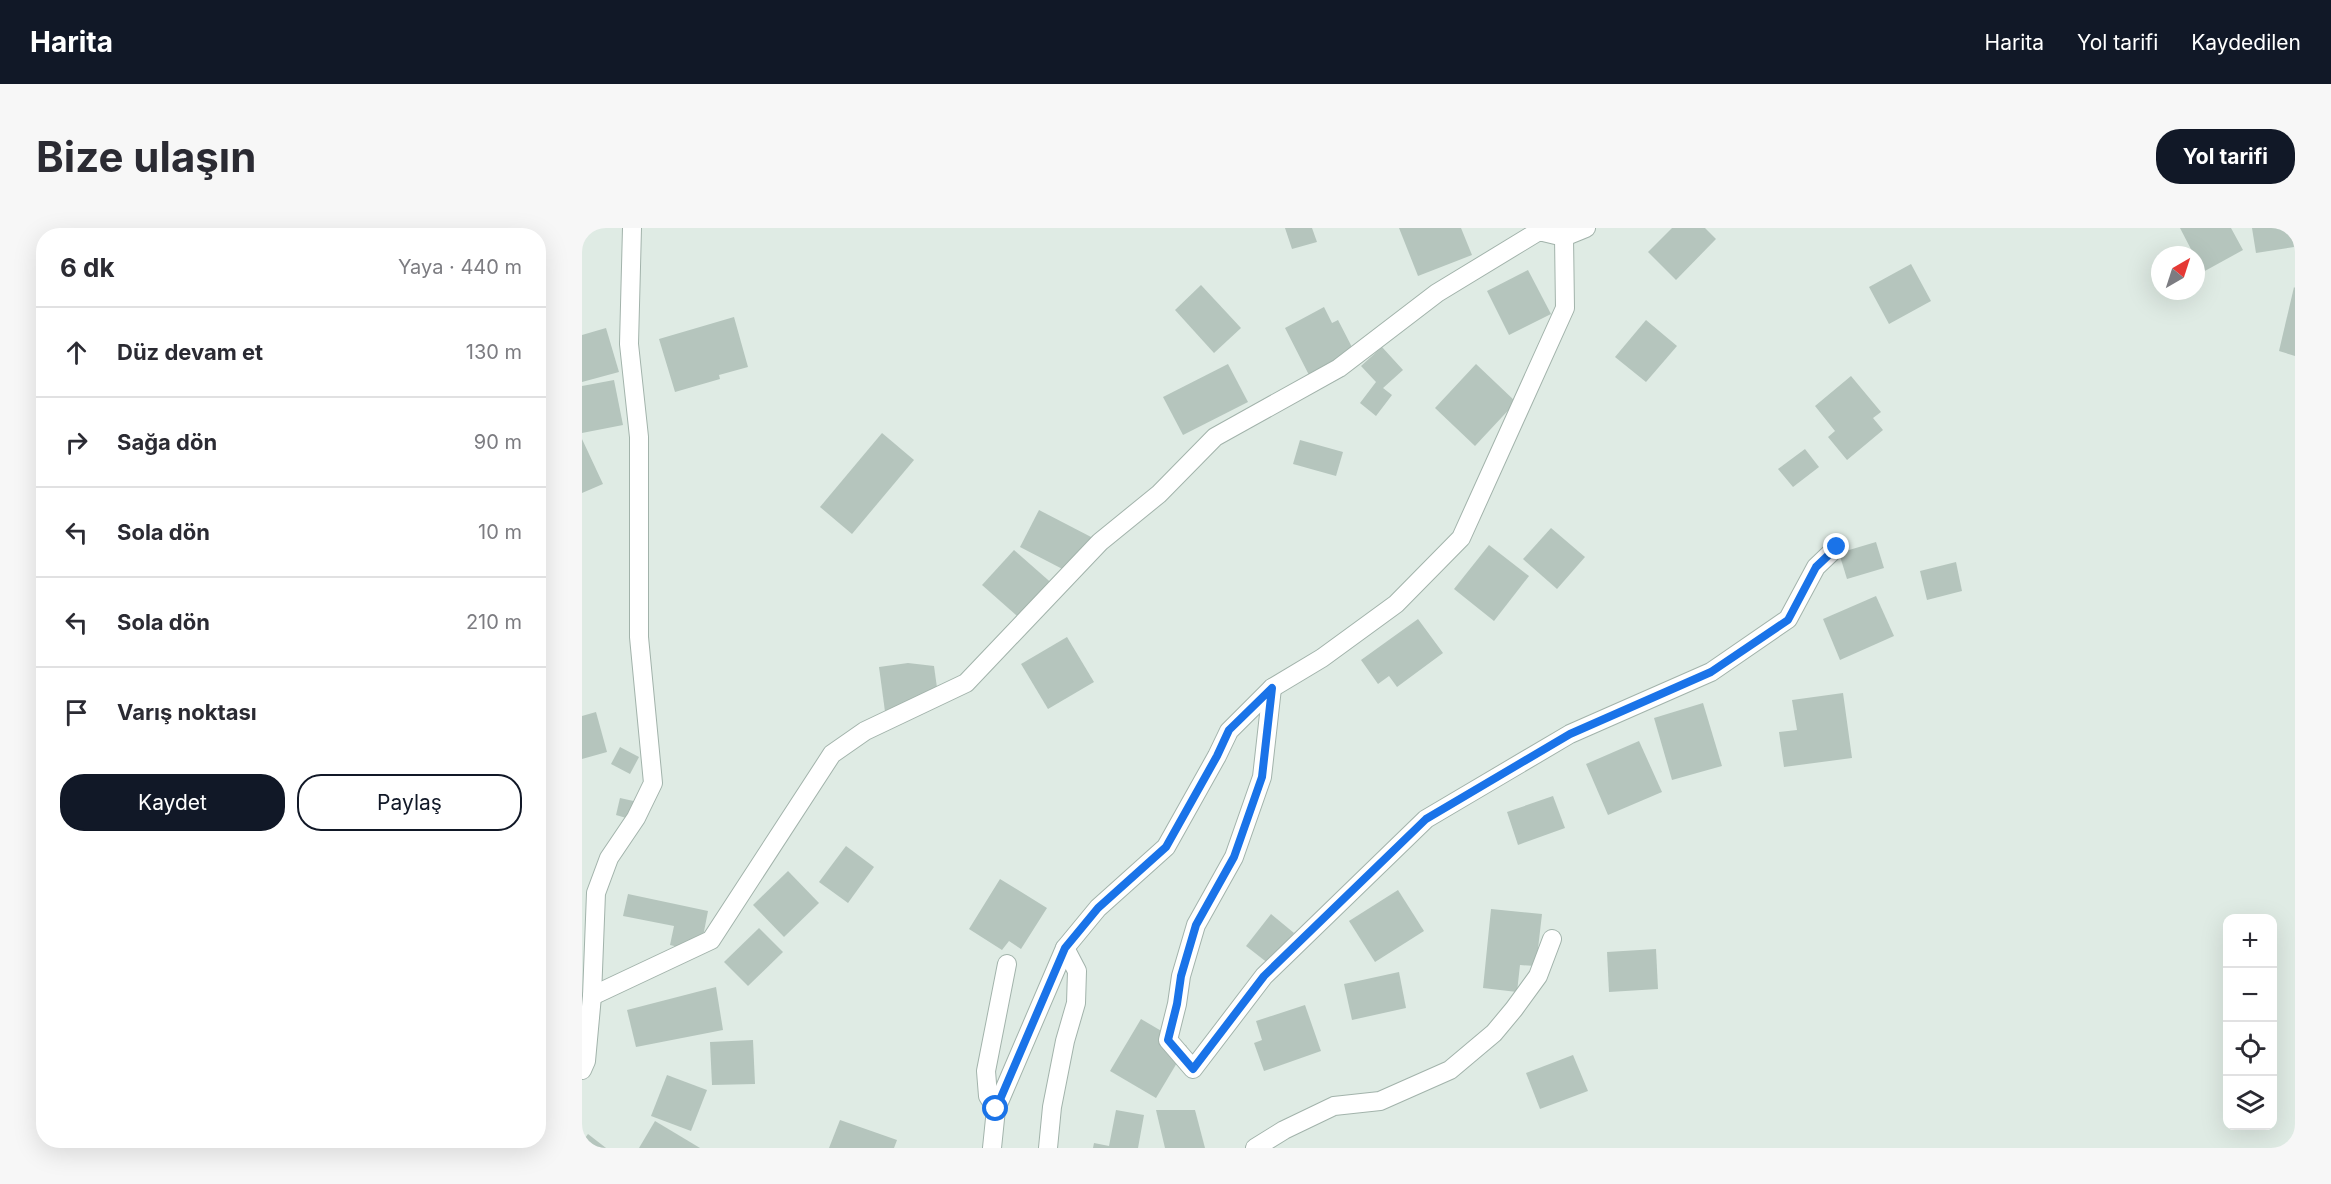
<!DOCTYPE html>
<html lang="tr">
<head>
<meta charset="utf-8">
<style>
  body { margin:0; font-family:Inter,sans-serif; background:#f7f7f7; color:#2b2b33 }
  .controls { position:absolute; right:18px; bottom:18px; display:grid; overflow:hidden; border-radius:12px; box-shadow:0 6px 24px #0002 }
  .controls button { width:54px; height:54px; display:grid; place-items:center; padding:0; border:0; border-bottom:2px solid #e1e1e2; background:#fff; color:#2b2b33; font:30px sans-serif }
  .compass { position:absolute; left:1569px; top:18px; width:54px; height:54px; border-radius:50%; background:#fff; box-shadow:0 6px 24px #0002; rotate:39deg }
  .stop { position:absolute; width:18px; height:18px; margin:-14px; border:4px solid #1a73e8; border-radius:50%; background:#fff }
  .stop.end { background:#1a73e8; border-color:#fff; box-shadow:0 2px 6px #0008 }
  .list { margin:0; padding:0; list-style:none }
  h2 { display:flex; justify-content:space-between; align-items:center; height:78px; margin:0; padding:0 24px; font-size:26px }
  h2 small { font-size:20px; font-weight:400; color:#7c7c81 }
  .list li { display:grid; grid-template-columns:39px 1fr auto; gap:18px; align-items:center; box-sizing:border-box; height:90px; padding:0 24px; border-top:2px solid #e1e1e2 }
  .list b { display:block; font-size:22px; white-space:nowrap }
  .list em { font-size:20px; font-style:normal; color:#7c7c81 }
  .actions { display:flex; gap:12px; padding:18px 24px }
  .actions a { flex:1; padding:14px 0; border:2px solid #111827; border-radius:24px; text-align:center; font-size:21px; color:#111827 }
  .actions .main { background:#111827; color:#fff }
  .icon { flex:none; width:33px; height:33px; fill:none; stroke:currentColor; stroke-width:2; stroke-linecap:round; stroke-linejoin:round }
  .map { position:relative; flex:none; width:1713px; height:920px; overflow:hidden; border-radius:24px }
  header { display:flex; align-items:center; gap:36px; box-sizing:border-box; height:84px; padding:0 30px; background:#111827; color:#fff }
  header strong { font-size:28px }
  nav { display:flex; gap:33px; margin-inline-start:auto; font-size:21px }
  .intro { display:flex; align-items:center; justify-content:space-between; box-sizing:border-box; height:144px; padding:0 36px }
  h1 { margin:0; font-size:42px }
  .button { padding:15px 27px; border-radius:24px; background:#111827; color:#fff; font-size:21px; font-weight:700 }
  main { display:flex; gap:36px; padding:0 36px }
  aside { flex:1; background:#fff; border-radius:24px; box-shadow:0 6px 24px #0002 }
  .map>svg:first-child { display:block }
  .building { fill:#b5c5bd }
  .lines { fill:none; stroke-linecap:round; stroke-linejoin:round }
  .minor-casing { stroke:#a2b3ab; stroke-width:20 }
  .tertiary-casing { stroke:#a2b3ab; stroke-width:20 }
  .minor { stroke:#fff; stroke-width:18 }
  .tertiary { stroke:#fff; stroke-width:18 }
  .route { stroke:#1a73e8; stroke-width:8 }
</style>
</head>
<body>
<header>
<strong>Harita</strong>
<nav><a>Harita</a><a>Yol tarifi</a><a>Kaydedilen</a></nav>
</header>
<div class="intro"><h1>Bize ulaşın</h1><a class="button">Yol tarifi</a></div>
<main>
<aside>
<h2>6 dk<small>Yaya · 440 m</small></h2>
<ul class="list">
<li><svg class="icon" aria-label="ahead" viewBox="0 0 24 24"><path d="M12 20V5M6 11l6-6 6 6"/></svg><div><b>Düz devam et</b></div><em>130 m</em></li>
<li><svg class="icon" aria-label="right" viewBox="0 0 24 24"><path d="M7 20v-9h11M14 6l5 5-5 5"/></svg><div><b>Sağa dön</b></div><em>90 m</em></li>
<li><svg class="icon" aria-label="left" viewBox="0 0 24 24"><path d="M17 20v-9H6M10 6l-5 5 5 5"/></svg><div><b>Sola dön</b></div><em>10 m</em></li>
<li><svg class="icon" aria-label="left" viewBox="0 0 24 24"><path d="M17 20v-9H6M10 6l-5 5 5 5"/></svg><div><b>Sola dön</b></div><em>210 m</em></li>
<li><svg class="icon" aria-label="arrive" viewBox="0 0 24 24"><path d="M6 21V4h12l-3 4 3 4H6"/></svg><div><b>Varış noktası</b></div></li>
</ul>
<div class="actions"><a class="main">Kaydet</a><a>Paylaş</a></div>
</aside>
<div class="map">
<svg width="1713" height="920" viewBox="0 0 1713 920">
  <rect width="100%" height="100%" fill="#dfebe4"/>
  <!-- building -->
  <g class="building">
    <path d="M703 0H730L735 14 710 21Z"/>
    <path d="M817 0H879L890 27 836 48Z"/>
    <path d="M1090 0H1123L1134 11 1094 52 1066 24Z"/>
    <path d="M1598 0H1649L1661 22 1621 44 1614 27H1612Z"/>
    <path d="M1670 0H1709L1712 19 1674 25Z"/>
    <path d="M1329 36 1349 73 1307 96 1287 59Z"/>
    <path d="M946 42 969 86 927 107 905 63Z"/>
    <path d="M619 57 659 100 632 125 593 82Z"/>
    <path d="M1712 59 1713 60V128L1697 123Z"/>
    <path d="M742 79 750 95 756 92 772 123 727 147 703 100Z"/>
    <path d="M152 89 166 139 137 147 138 151 93 164 77 111Z"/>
    <path d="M1064 92 1095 118 1064 154 1033 129Z"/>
    <path d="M24 100 37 144 0 154V107Z"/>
    <path d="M800 119 821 142 801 160 810 167 794 188 778 175 794 154 779 138Z"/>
    <path d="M646 136 666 174 601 207 581 169Z"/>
    <path d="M894 136 934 174 893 218 853 180Z"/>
    <path d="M1269 148 1299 184 1291 190 1301 202 1265 232 1246 209 1253 203 1233 178Z"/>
    <path d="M32 152 41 197 0 205V158Z"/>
    <path d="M300 205 332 232 270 306 238 279Z"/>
    <path d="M0 211 21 256 0 265Z"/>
    <path d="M718 212 761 224 754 248 711 236Z"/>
    <path d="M1223 221 1237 239 1211 259 1196 241Z"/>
    <path d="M457 282 511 310 492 347 438 319Z"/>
    <path d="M969 300 1003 329 975 361 941 331Z"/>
    <path d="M1294 314 1302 340 1265 351 1257 325Z"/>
    <path d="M907 317 947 348 912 393 872 361Z"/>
    <path d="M432 322 474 359 443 395 400 357Z"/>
    <path d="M1374 334 1380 363 1345 372 1338 343Z"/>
    <path d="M1294 368 1312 408 1258 432 1241 391Z"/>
    <path d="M836 391 861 425 815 459 807 448 796 456 779 432Z"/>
    <path d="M485 409 512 454 466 481 439 436Z"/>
    <path d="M326 435 352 438 356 467 304 491 297 439Z"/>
    <path d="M1261 465 1270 530 1202 539 1197 504 1215 502 1210 472Z"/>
    <path d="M1121 475 1140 538 1090 552 1072 490Z"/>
    <path d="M14 484 25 524 0 531V488Z"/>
    <path d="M1057 513 1080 564 1026 587 1004 536Z"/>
    <path d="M38 519 57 529 48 546 29 536Z"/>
    <path d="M971 568 983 600 936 617 925 584Z"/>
    <path d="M38 570 56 574 51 592 34 587Z"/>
    <path d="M264 618 292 639 266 675 237 654Z"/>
    <path d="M206 643 237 675 202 709 171 677Z"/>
    <path d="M418 651 465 680 439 721 427 713 420 722 387 701Z"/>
    <path d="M816 662 842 703 793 734 767 693Z"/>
    <path d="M46 666 126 683 118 724 88 717 92 698 41 688Z"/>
    <path d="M909 681 960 686 954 738 938 737 935 764 901 760Z"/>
    <path d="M689 686 712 705 687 736 664 718Z"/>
    <path d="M177 700 201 724 166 758 142 734Z"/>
    <path d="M1074 721 1076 761 1027 764 1025 724Z"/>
    <path d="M817 744 824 780 770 792 762 756Z"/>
    <path d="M134 759 141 802 54 819 45 782Z"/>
    <path d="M723 777 739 823 682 843 672 815 680 812 674 793Z"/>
    <path d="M559 791 605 818 574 870 528 843Z"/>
    <path d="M171 812 173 856 130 857 128 814Z"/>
    <path d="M991 827 1006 863 958 881 944 845Z"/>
    <path d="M85 847 125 862 109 903 69 888Z"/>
    <path d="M534 882 562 887 556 920H511L512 915 527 918Z"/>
    <path d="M574 882H613L623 920H583Z"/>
    <path d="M258 892 315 912 312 920H247Z"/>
    <path d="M73 893 118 920H57Z"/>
    <path d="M6 906 24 920H0V914Z"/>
  </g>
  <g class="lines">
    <defs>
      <g id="minor">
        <path d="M690 460 680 549 652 629 614 697 599 748 595 776 586 812 611 841 682 748 844 591 988 506 1129 444 1206 391 1234 339 1255 319"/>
        <path d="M10 768 129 712 250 526 283 503 384 455 518 314 577 266 633 209 757 140 855 65 957 3 982 9 1004 0"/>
        <path d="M414 881 406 868 404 843 425 736"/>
        <path d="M410 920 414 881 483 720 516 680 584 619 635 528 647 503 690 460 740 430 814 376 879 310 983 80 982 9"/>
        <path d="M466 920 470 879 483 813 494 775 495 743 483 720"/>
        <path d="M673 920 702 902 752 878 798 873 868 842 912 805 932 781 956 748 970 711"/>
      </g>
      <path id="tertiary" d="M0 842 4 833 10 768 14 665 27 630 54 590 71 555 57 409V209L47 116 50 0"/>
    </defs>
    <!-- minor casing -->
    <use href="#minor" class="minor-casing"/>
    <!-- tertiary casing -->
    <use href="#tertiary" class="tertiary-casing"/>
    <!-- minor -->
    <use href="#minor" class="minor"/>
    <!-- tertiary -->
    <use href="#tertiary" class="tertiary"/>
  </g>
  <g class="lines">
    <!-- route -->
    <path class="route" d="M414 881 483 720 516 680 584 619 635 528 647 502 690 460 680 549 652 629 614 697 599 748 595 776 586 812 611 841 682 748 844 591 988 506 1129 444 1206 392 1234 339 1255 319"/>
  </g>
</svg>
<div class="controls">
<button>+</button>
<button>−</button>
<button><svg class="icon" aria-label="locate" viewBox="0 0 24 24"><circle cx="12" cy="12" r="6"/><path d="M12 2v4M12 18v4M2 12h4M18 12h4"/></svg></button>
<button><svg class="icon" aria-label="layers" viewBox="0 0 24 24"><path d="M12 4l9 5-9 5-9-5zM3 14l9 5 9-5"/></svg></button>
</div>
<svg class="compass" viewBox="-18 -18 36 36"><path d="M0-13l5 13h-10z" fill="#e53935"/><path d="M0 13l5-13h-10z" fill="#7c7c81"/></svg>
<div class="stop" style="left:414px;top:881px"></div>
<div class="stop end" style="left:1255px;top:319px"></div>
</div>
</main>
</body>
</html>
